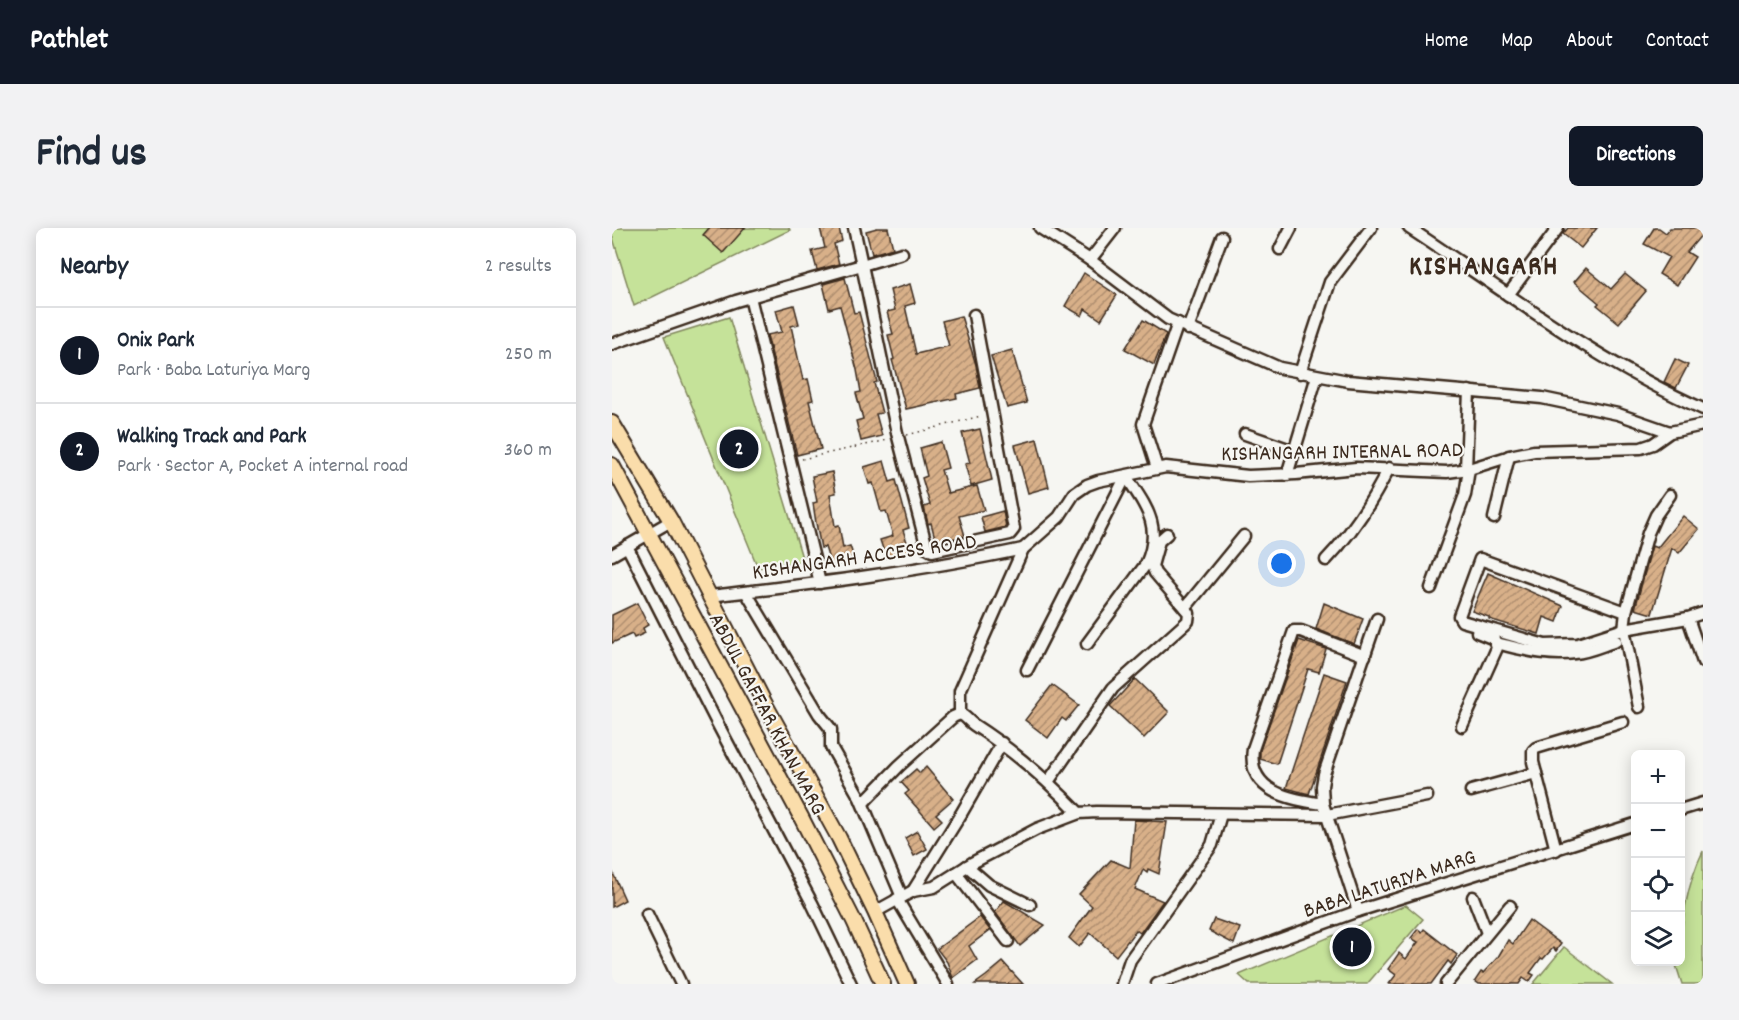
<!DOCTYPE html>
<html lang="en">
<head>
<meta charset="utf-8">
<style>
  body { margin:0; font-family:Dekko,sans-serif; background:#f2f2f3; color:#1f2937 }
  .controls { position:absolute; right:18px; bottom:18px; display:grid; overflow:hidden; border-radius:9px; box-shadow:0 3px 15px #0003 }
  .controls button { width:54px; height:54px; display:grid; place-items:center; padding:0; border:0; border-bottom:2px solid #e0e1e3; background:#fff; color:#1f2937; font:30px sans-serif }
  .you { position:absolute; left:670px; top:336px; width:21px; height:21px; margin:-15px; border:4px solid #fff; border-radius:50%; background:#1a73e8; box-shadow:0 0 0 9px #1a73e833 }
  .badge { display:grid; place-items:center; width:39px; height:39px; border-radius:50%; background:#111827; color:#fff; font-size:20px; font-weight:700 }
  .pin { position:absolute; translate:-50% -50%; border:3px solid #fff; box-shadow:0 2px 6px #0006 }
  .list { margin:0; padding:0; list-style:none }
  h2 { display:flex; justify-content:space-between; align-items:center; height:78px; margin:0; padding:0 24px; font-size:26px }
  h2 small { font-size:20px; font-weight:400; color:#747a83 }
  .list li { display:grid; grid-template-columns:39px 1fr auto; gap:18px; align-items:center; box-sizing:border-box; height:96px; padding:0 24px; border-top:2px solid #e0e1e3 }
  .list b { display:block; font-size:22px; white-space:nowrap }
  .list p { margin:0; font-size:20px; white-space:nowrap; color:#747a83 }
  .list em { font-size:20px; font-style:normal; color:#747a83 }
  .icon { flex:none; width:33px; height:33px; fill:none; stroke:currentColor; stroke-width:2; stroke-linecap:round; stroke-linejoin:round }
  .map { position:relative; flex:none; width:1091px; height:756px; overflow:hidden; border-radius:9px }
  header { display:flex; align-items:center; gap:36px; box-sizing:border-box; height:84px; padding:0 30px; background:#111827; color:#fff }
  header strong { font-size:28px }
  nav { display:flex; gap:33px; margin-inline-start:auto; font-size:21px }
  .intro { display:flex; align-items:center; justify-content:space-between; box-sizing:border-box; height:144px; padding:0 36px }
  h1 { margin:0; font-size:42px }
  .button { padding:15px 27px; border-radius:9px; background:#111827; color:#fff; font-size:21px; font-weight:700 }
  main { display:flex; gap:36px; padding:0 36px }
  aside { flex:1; background:#fff; border-radius:9px; box-shadow:0 3px 15px #0003 }
  .map>svg:first-child { display:block }
  .park { fill:#c5e299; stroke:#80865c; stroke-width:1.5 }
  .building { fill:url(#building-hatch); stroke:#3b2a1e; stroke-width:1.5 }
  .lines { fill:none; stroke-linecap:round; stroke-linejoin:round }
  .minor-casing { stroke:#3b2a1e; stroke-width:15 }
  .major-casing { stroke:#3b2a1e; stroke-width:18 }
  .path { stroke:#3b2a1e; stroke-width:1.5; stroke-dasharray:1.5 4.5; stroke-linecap:butt }
  .minor { stroke:#f6f6f2; stroke-width:10 }
  .major { stroke:#faddab; stroke-width:14 }
  .labels { text-anchor:middle; stroke-width:4.5; stroke-linejoin:round; paint-order:stroke }
  .street-label { font-size:22px; fill:#3b2a1e; stroke:#f6f6f2 }
  .district-label { font-size:28px; font-weight:bold; letter-spacing:1.5px; fill:#3b2a1e; stroke:#f6f6f2 }
</style>
</head>
<body>
<header>
<strong>Pathlet</strong>
<nav><a>Home</a><a>Map</a><a>About</a><a>Contact</a></nav>
</header>
<div class="intro"><h1>Find us</h1><a class="button">Directions</a></div>
<main>
<aside>
<h2>Nearby<small>2 results</small></h2>
<ul class="list">
<li><span class="badge">1</span><div><b>Onix Park</b><p>Park · Baba Laturiya Marg</p></div><em>250 m</em></li>
<li><span class="badge">2</span><div><b>Walking Track and Park</b><p>Park · Sector A, Pocket A internal road</p></div><em>360 m</em></li>
</ul>
</aside>
<div class="map">
<svg width="1091" height="756" viewBox="0 0 1091 756">
  <defs>
    <pattern id="building-hatch" width="6" height="6" patternUnits="userSpaceOnUse" patternTransform="scale(1.5)"><rect width="6" height="6" fill="#d8b089"/><path d="M-1 1l2-2M0 6l6-6M5 7l2-2" fill="none" stroke="#b08f6f"/></pattern>
  </defs>
  <rect width="100%" height="100%" fill="#f6f6f2"/>
  <filter id="ink" filterUnits="userSpaceOnUse"><feTurbulence type="fractalNoise" baseFrequency=".0167" numOctaves="2"/><feDisplacementMap in="SourceGraphic" scale="12" xChannelSelector="R" yChannelSelector="G"/><feConvolveMatrix kernelMatrix="1 2 1 2 8 2 1 2 1" color-interpolation-filters="sRGB"/></filter>
  <g filter="url(#ink)">
    <!-- park -->
    <g class="park">
      <path d="M0 0H177L178 2 22 78 0 7Z"/>
      <path d="M117 89 191 333 146 340 52 109Z"/>
      <path d="M1091 623V756H1070L1063 734H1068C1068 697 1075 656 1091 623Z"/>
      <path d="M794 677 811 691 755 756H637L627 747Z"/>
      <path d="M952 719 1000 756H921Z"/>
    </g>
    <!-- building -->
    <g class="building">
      <path d="M97 0H133L111 25 91 7Z"/>
      <path d="M208 0H227L230 13 222 16 227 36 205 42 200 23 213 20Z"/>
      <path d="M265 0H276L281 20 260 26 254 3Z"/>
      <path d="M956 0H985L969 20 951 6Z"/>
      <path d="M1042 0H1047L1054 5 1058 0H1091V5L1075 24 1083 29 1065 57 1047 46 1057 29 1032 16Z"/>
      <path d="M974 40 999 61 1013 46 1034 63 1007 95 985 77 987 75 962 54Z"/>
      <path d="M472 45 505 67 489 92 473 81 470 88 453 78Z"/>
      <path d="M233 50 242 85 247 84 265 154 262 155 270 185 264 186 270 208 249 213 244 193 251 191 244 165 249 164 245 142 228 78 217 81 211 56Z"/>
      <path d="M298 56 303 75 293 78 304 126 337 118 330 93 349 88 364 137 368 160 344 166 345 170 294 181 280 132 282 131 276 107 281 106 275 84 283 82 278 62Z"/>
      <path d="M182 77 187 96 179 98 191 152 196 151 201 172 197 173 209 221 185 227 155 107 170 104 164 82Z"/>
      <path d="M531 92 554 106 542 137 513 121Z"/>
      <path d="M400 122 415 175 395 180 379 128Z"/>
      <path d="M1063 131 1076 137 1064 160 1052 154Z"/>
      <path d="M368 201 380 252 359 258 353 236 358 235 350 205Z"/>
      <path d="M425 211 437 259 416 265 403 217Z"/>
      <path d="M329 214 336 240 329 242 336 265 365 258 372 282 347 288 353 308 324 314 319 295 316 296 312 279 318 277 310 250 315 248 308 220Z"/>
      <path d="M272 233 278 254 284 252 297 300 291 302 298 323 274 330 268 312 281 308 274 283 269 284 261 255 257 256 252 239Z"/>
      <path d="M220 244 224 265 218 266 223 298 227 297 231 320 238 318 243 333 219 338 213 319 209 320 204 295 201 275 205 274 200 248Z"/>
      <path d="M391 283 394 299 373 304 369 289Z"/>
      <path d="M1071 288 1087 301 1067 325 1060 320 1040 386 1023 381 1040 318 1045 320Z"/>
      <path d="M876 345 951 378 945 394 932 389 927 406 877 391V389L860 383Z"/>
      <path d="M25 375 36 397 31 400 33 405 22 410 20 406 0 415V387Z"/>
      <path d="M712 375 751 391 742 416 704 401Z"/>
      <path d="M687 412 714 421 707 444 696 441 665 536 648 531V522Z"/>
      <path d="M712 445 735 453 697 566 674 560Z"/>
      <path d="M523 451 557 484 532 510 498 478Z"/>
      <path d="M440 457 467 477 454 493 450 490 436 510 413 492Z"/>
      <path d="M314 539 341 571 324 586 330 592 322 599 293 566 297 563 289 554 304 541 308 545Z"/>
      <path d="M522 592 555 594 547 646 536 641 535 645 531 642 523 661 551 673 528 705 524 702 504 728 478 705 467 719 457 710 480 678 467 666 499 632 518 640Z"/>
      <path d="M305 603 315 621 302 628 293 610Z"/>
      <path d="M0 643 13 672 0 679Z"/>
      <path d="M392 673 433 697 408 718 383 684Z"/>
      <path d="M368 689 378 702 357 718 365 732 341 750 335 734 325 721Z"/>
      <path d="M602 691 628 700 622 716 597 703Z"/>
      <path d="M917 692 949 716 944 723 941 720 931 731 929 730 918 745 922 747 917 754 911 750 907 756H867L863 753 869 744 871 745 886 729 896 712 901 716Z"/>
      <path d="M806 701 810 704 812 701 845 727 839 736 836 733 819 756H777L784 747 776 741 787 725 794 731 806 714 799 710Z"/>
      <path d="M391 734 411 756H363L374 748Z"/>
    </g>
    <g class="lines">
      <defs>
        <g id="minor">
          <path d="M242 0 250 37 290 25"/>
          <path d="M428 0 478 32 556 91 668 140 736 153 930 170 1006 186 1058 204"/>
          <path d="M797 0C893 63 985 134 1091 181"/>
          <path d="M668 21 679 0"/>
          <path d="M478 32 503 0"/>
          <path d="M896 67 946 0"/>
          <path d="M138 69 208 355"/>
          <path d="M576 101 610 9"/>
          <path d="M0 116 124 73 250 37 285 205 315 320 320 323 398 306 402 301 362 87"/>
          <path d="M688 145 718 54 759 0"/>
          <path d="M633 206 682 223"/>
          <path d="M545 240 531 196 566 95"/>
          <path d="M854 241 857 163"/>
          <path d="M675 247 705 148"/>
          <path d="M882 290 897 228"/>
          <path d="M15 318 103 491 200 675 239 756"/>
          <path d="M0 327 59 293"/>
          <path d="M714 332C741 304 760 274 777 240"/>
          <path d="M819 360 853 267 857 241"/>
          <path d="M134 364 207 486 219 501V519L248 570 290 669"/>
          <path d="M98 368C203 356 307 343 411 321"/>
          <path d="M573 380 632 308"/>
          <path d="M1014 384 868 331 847 388 850 393 933 417 966 416 1012 401 1076 390 1091 385"/>
          <path d="M1076 390 1091 434"/>
          <path d="M884 415C910 421 936 429 963 425 977 424 991 417 1004 413"/>
          <path d="M475 416 534 336C551 298 534 279 514 248"/>
          <path d="M415 442 514 248"/>
          <path d="M1027 479 1012 401 1014 384 1036 305 1044 287 1058 267"/>
          <path d="M348 486V463L411 321 447 289 462 266 475 257 486 253 554 239 636 248 684 246 744 240 835 244 857 241 902 227 922 223 1029 220 1041 216 1058 204 1091 197"/>
          <path d="M348 486C354 488 356 493 362 497 401 522 435 552 467 585"/>
          <path d="M850 498 885 420 882 411 865 404"/>
          <path d="M436 554 501 460 576 393 577 385 543 345 540 338 547 313 555 306"/>
          <path d="M859 563 924 545"/>
          <path d="M251 575 287 538 341 489 348 486"/>
          <path d="M711 576C679 571 635 565 641 521L682 403H689L753 428"/>
          <path d="M1068 582 1091 575"/>
          <path d="M944 622 921 534V523L924 520 1011 494"/>
          <path d="M355 638 377 657 418 677"/>
          <path d="M344 645 396 713"/>
          <path d="M301 663 349 586 390 515"/>
          <path d="M861 669 875 705"/>
          <path d="M285 671 336 756"/>
          <path d="M746 683 711 576 710 558 712 546 765 391"/>
          <path d="M263 684 301 663 322 659 360 635 425 601 467 585 485 584 715 587 815 568"/>
          <path d="M35 686 69 756"/>
          <path d="M510 756 518 732 600 617 609 586"/>
          <path d="M545 756 746 683 1023 596"/>
          <path d="M834 756 898 678"/>
        </g>
        <g id="major">
          <path d="M0 195 59 293 153 476 227 610 263 684 295 756"/>
          <path d="M0 237 189 589 242 693 271 756"/>
        </g>
      </defs>
      <!-- minor casing -->
      <use href="#minor" class="minor-casing"/>
      <!-- major casing -->
      <use href="#major" class="major-casing"/>
      <!-- path -->
      <g class="path">
        <path d="M295 207 369 188"/>
        <path d="M190 231 276 212"/>
      </g>
      <!-- minor -->
      <use href="#minor" class="minor"/>
      <!-- major -->
      <use href="#major" class="major"/>
    </g>
  </g>
  <g class="labels">
    <!-- street labels -->
    <g class="street-label">
      <text transform="translate(730 222) rotate(-1)" y="8">KISHANGARH INTERNAL ROAD</text>
      <text transform="translate(252 327) rotate(-8)" y="8">KISHANGARH ACCESS ROAD</text>
      <text transform="translate(157 485) rotate(62)" y="8">ABDUL GAFFAR KHAN MARG</text>
      <text transform="translate(777 654) rotate(-18)" y="8">BABA LATURIYA MARG</text>
    </g>
    <!-- district labels -->
    <g class="district-label">
      <text x="872" y="46">KISHANGARH</text>
    </g>
  </g>
</svg>
<div class="controls">
<button>+</button>
<button>−</button>
<button><svg class="icon" aria-label="locate" viewBox="0 0 24 24"><circle cx="12" cy="12" r="6"/><path d="M12 2v4M12 18v4M2 12h4M18 12h4"/></svg></button>
<button><svg class="icon" aria-label="layers" viewBox="0 0 24 24"><path d="M12 4l9 5-9 5-9-5zM3 14l9 5 9-5"/></svg></button>
</div>
<div class="you"></div>
<div class="pin badge" style="left:740px;top:719px">1</div>
<div class="pin badge" style="left:127px;top:221px">2</div>
</div>
</main>
</body>
</html>
